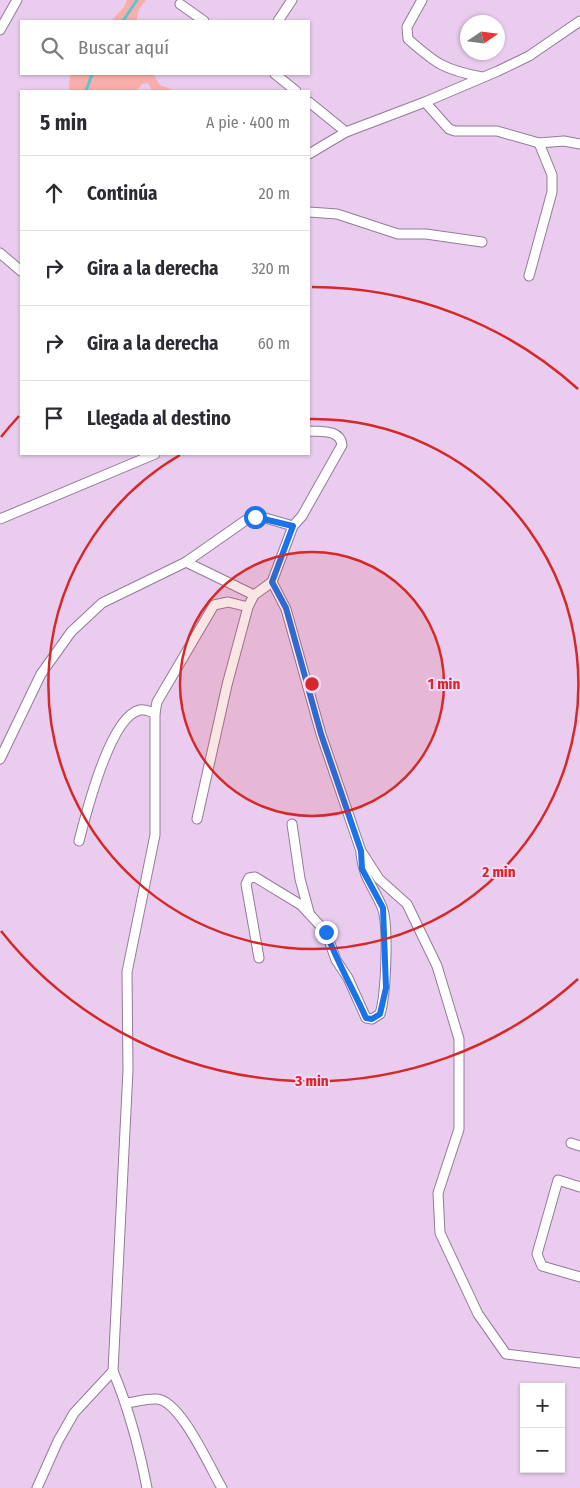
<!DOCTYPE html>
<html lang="es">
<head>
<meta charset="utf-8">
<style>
  body { margin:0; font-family:"Fira Sans Condensed",sans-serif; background:#f2f2f3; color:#2b2b33 }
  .controls { position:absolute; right:15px; bottom:15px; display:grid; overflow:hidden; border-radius:0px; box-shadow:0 1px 4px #0004 }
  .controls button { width:45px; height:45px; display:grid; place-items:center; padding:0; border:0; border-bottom:1px solid #e1e1e2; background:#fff; color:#2b2b33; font:25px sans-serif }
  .compass { position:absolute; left:460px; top:15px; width:45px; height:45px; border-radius:50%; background:#fff; box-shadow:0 1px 4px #0004; rotate:77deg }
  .stop { position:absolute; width:15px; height:15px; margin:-11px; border:4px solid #1a73e8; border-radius:50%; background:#fff }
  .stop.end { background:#1a73e8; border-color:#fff; box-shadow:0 1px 5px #0008 }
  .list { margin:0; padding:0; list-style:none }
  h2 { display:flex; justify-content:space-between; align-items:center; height:65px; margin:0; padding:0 20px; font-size:21px }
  h2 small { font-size:16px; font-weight:400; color:#7c7c81 }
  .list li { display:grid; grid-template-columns:32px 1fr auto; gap:15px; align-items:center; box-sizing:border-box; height:75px; padding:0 20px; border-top:1px solid #e1e1e2 }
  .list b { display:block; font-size:19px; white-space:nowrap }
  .list em { font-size:16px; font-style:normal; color:#7c7c81 }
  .icon { flex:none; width:28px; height:28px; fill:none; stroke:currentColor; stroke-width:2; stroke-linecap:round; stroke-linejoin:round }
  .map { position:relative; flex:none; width:580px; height:1488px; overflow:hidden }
  .search { position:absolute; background:#fff; box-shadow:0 1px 4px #0004; left:20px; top:20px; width:290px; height:55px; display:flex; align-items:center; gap:12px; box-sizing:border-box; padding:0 18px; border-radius:0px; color:#7c7c81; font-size:19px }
  .panel { position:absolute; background:#fff; box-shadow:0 1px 4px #0004; left:20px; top:90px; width:290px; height:365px; border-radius:0px }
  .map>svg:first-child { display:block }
  .green { fill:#f9aeab }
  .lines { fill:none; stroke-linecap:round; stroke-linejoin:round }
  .stream { stroke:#58c7cf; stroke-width:3 }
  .minor-casing { stroke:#957a99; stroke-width:11 }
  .minor { stroke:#fff; stroke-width:9 }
  .route { stroke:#1a73e8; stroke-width:6 }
  .ring { fill:none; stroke:#d62828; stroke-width:2.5 }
  .centre { fill:#d62828; stroke:#f7d9fb; stroke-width:2.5 }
  .ring-label { font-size:15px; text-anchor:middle; font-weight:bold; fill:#d62828; stroke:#f7d9fb; stroke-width:4; stroke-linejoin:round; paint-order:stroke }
</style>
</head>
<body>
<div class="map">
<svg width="580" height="1488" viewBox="0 0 580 1488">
  <rect width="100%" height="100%" fill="#e9ccee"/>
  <!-- green -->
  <g class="green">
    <path d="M127 0H146L139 9 136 21H111L124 7Z"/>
    <path d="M70 74H153L160 85 175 91H152L148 83 142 84 136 91H69Z"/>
  </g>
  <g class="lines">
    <!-- stream -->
    <g class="stream">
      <path d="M123 21 137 0"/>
      <path d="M86 91 92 74"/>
    </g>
    <defs>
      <g id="minor">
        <path d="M422 0 407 27 408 39C436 64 445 70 482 77"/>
        <path d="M180 4 204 21"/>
        <path d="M278 21 292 0"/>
        <path d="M0 30 17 0"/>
        <path d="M275 74 296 91"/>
        <path d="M309 102 346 132"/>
        <path d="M425 102 449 129 455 131H497L539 143 564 141 580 144"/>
        <path d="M309 154 346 132 425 102 498 71 529 56 580 21"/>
        <path d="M309 212 337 214 398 234H426L482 242"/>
        <path d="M0 253 21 271"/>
        <path d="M529 276 552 192V175L539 143"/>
        <path d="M309 431C321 432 340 429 342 445L302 516 293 526 272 582 286 609 321 734 361 851 379 879 407 904 437 966 459 1039V1129L438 1193 440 1233 478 1314 506 1354 580 1363"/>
        <path d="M0 519 155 454"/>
        <path d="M186 562 254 595"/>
        <path d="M0 759 41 674 71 632 102 603 186 562 249 518 262 517 293 526"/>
        <path d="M197 819 227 685 248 607 254 595 272 582"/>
        <path d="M292 824 300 879 309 912"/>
        <path d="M79 841C86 814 110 716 140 710 145 709 151 712 155 713"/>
        <path d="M259 958 246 884 249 878 255 877 301 905 326 932 336 960 348 978 366 1018 372 1019 380 1014C386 995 389 924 382 907 373 886 363 877 361 854"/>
        <path d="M571 1143 580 1146"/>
        <path d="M580 1187 558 1180 537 1254 542 1266 580 1277"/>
        <path d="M126 1403C136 1402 147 1398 157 1399 181 1401 210 1468 222 1488"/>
        <path d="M37 1488 58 1441 74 1413 113 1371"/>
        <path d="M147 1488C139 1447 129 1409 113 1371L128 1070 127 972 155 835V713L157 702 214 605 228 602 248 607"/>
      </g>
    </defs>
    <!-- minor casing -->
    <use href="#minor" class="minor-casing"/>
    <!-- minor -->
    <use href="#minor" class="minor"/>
  </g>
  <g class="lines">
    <!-- route -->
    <path class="route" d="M255 517 293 526 272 582 286 608 321 734 361 851 362 869 383 908 386 988 380 1014 372 1019 366 1018C353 989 337 962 326 932"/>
  </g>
  <!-- distance rings -->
  <circle cx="312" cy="684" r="132" fill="#d62828" fill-opacity=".12"/>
  <g class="ring">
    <circle cx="312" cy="684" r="132"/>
    <path d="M310 419A265 265 0 1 1 180 455"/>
    <path d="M578 979A397 397 0 0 1 1 931M1 437A397 397 0 0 1 19 416M312 287A397 397 0 0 1 578 389"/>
  </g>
  <circle cx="312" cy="684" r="8" class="centre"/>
  <g class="ring-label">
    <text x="444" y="689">1 min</text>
    <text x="499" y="877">2 min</text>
    <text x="312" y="1086">3 min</text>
  </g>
</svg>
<div class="controls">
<button>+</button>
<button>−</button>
</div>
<svg class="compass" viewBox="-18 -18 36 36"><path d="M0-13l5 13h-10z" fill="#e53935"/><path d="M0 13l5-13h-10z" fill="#7c7c81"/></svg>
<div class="stop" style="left:255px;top:517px"></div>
<div class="stop end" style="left:326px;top:932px"></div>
<div class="search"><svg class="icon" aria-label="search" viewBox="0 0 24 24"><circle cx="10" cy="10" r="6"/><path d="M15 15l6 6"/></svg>Buscar aquí</div>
<section class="panel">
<h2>5 min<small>A pie · 400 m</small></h2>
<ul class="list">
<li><svg class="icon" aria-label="ahead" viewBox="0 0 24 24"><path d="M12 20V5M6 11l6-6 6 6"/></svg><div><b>Continúa</b></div><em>20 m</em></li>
<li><svg class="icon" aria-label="right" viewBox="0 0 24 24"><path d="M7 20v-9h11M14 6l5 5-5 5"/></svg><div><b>Gira a la derecha</b></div><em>320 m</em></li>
<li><svg class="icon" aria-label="right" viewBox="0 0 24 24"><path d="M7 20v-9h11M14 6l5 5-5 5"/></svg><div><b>Gira a la derecha</b></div><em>60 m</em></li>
<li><svg class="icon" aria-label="arrive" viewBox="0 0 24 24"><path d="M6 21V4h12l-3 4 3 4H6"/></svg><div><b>Llegada al destino</b></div></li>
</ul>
</section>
</div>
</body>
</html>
